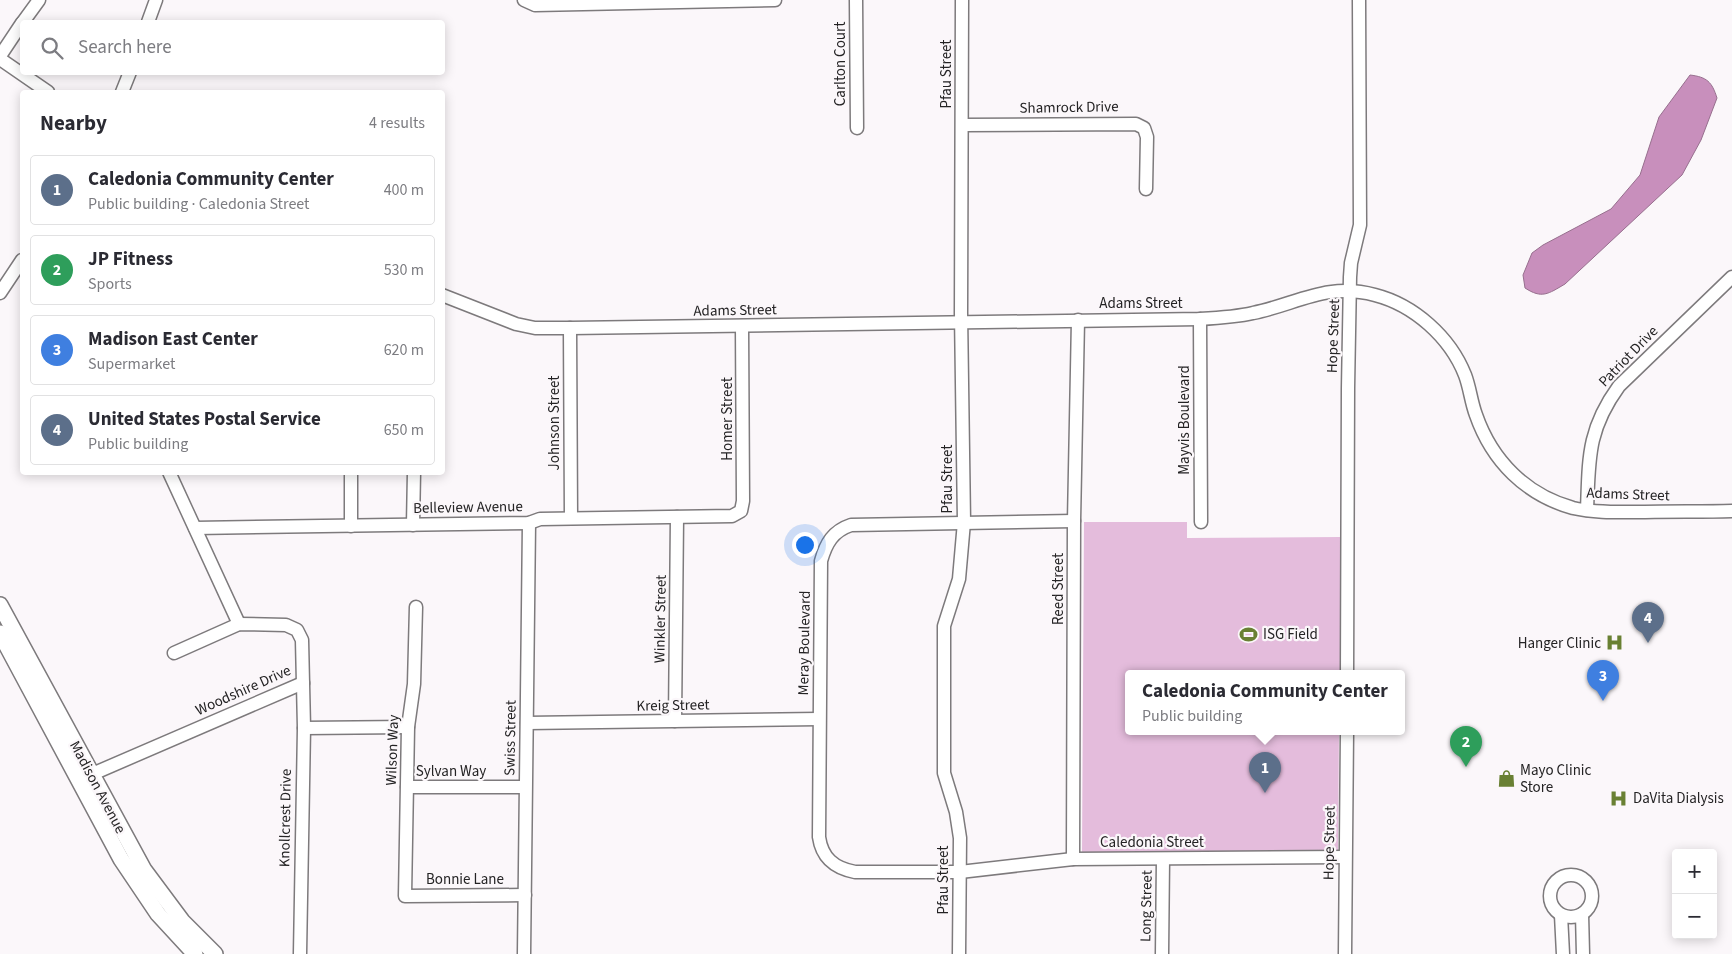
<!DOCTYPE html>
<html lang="en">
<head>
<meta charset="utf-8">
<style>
  body { margin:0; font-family:"Source Sans 3",sans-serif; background:#f7f7f7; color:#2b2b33 }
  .controls { position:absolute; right:15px; bottom:15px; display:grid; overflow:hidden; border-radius:5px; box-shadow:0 2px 12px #0003 }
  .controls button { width:45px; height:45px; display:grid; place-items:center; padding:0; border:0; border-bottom:1px solid #e1e1e2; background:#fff; color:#2b2b33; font:25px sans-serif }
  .you { position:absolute; left:804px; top:544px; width:18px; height:18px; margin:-12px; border:4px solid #fff; border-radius:50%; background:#1a73e8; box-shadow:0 0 0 8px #1a73e833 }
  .badge { display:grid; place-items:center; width:32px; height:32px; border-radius:50%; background:#698033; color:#fff; font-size:16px; font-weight:700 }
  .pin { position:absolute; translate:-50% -41px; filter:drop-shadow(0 1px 2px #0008) }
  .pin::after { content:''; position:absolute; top:26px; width:18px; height:15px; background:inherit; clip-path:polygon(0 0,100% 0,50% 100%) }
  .popup { position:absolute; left:1125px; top:670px; width:280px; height:65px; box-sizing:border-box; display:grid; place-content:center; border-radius:5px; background:#fff; filter:drop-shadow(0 1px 4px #0005); font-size:16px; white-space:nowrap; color:#7c7c81 }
  .popup b { font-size:19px; color:#2b2b33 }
  .popup::after { content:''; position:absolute; left:50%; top:100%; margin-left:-10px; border:10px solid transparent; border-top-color:#fff }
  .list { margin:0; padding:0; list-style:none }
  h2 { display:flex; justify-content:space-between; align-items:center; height:65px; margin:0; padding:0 20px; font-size:21px }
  h2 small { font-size:16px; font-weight:400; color:#7c7c81 }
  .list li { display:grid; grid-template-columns:32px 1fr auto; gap:15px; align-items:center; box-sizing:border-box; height:70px; margin:0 10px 10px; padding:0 10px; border:1px solid #e1e1e2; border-radius:5px }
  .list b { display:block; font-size:19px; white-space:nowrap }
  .list p { margin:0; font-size:16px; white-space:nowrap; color:#7c7c81 }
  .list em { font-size:16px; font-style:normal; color:#7c7c81 }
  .icon { flex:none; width:28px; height:28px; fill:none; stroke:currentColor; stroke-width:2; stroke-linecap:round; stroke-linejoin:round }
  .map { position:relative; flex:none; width:1732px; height:954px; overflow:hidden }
  .search { position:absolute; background:#fff; box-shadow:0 2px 12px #0003; left:20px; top:20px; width:425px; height:55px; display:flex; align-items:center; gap:12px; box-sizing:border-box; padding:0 18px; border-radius:5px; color:#7c7c81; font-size:19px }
  .panel { position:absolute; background:#fff; box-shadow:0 2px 12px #0003; left:20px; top:90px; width:425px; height:385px; border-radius:5px }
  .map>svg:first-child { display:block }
  .green { fill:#e4bcdc }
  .water { fill:#c88fbc; stroke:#976f8e }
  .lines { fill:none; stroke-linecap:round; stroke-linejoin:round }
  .minor-casing { stroke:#7d7a7c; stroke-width:15 }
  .major-casing { stroke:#7d7a7c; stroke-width:18 }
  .minor { stroke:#fff; stroke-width:12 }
  .major { stroke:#fff; stroke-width:15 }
  .labels { text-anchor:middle; stroke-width:4.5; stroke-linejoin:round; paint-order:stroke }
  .street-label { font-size:15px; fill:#242324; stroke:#fbf7fa }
  .poi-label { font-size:15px; fill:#242324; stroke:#fbf7fa; text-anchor:start }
</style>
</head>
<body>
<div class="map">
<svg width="1732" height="954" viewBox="0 0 1732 954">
  <rect width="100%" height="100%" fill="#fbf7fa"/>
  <!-- green -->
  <path class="green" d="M1084 522H1187V538L1341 537 1340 674H1129V732H1339L1338 850 1082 853Z"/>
  <!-- water -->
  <path class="water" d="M1690 75C1707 77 1712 82 1717 98L1701 140 1682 175 1565 284C1548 294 1542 299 1525 288L1523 275 1532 253 1543 245 1611 209 1640 175 1659 117Z"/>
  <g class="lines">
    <defs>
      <g id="minor">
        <path d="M524 0 535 5 775 0"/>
        <path d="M856 0 857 128"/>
        <path d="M23 22 39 0"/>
        <path d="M148 22 156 0"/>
        <path d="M0 56 22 23"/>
        <path d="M0 59 48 92"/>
        <path d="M122 92 130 72"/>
        <path d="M963 125 1136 124 1144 128 1147 137 1146 189"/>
        <path d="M0 293 22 260"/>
        <path d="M442 295 516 324 535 328H570L1200 319C1218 318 1236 317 1253 313 1297 304 1327 282 1375 295 1414 305 1450 337 1465 375 1470 388 1471 402 1476 415 1492 461 1526 495 1573 508 1595 513 1619 512 1641 512 1671 511 1702 512 1732 511"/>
        <path d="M1200 319 1201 522"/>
        <path d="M570 328 571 518"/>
        <path d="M169 472 239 624"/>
        <path d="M1587 510C1589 459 1587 430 1619 386L1732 277"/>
        <path d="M1074 521 851 525C833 531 826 543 821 561L819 837C822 858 834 868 855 872H960L1073 859 1345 857"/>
        <path d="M413 525 414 472"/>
        <path d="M351 526V472"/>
        <path d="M195 528 529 523 540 519 732 516 741 511 743 501 742 326"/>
        <path d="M416 607 414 684 408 727 405 896 525 895"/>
        <path d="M174 653 239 624 286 625 297 630 302 640 304 728 300 954"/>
        <path d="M1347 674 1348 388 1350 277 1351 263 1360 225 1359 0"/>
        <path d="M675 721 677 517"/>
        <path d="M527 723 819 719"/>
        <path d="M304 728 408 727"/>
        <path d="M83 778 303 683"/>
        <path d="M407 787H525"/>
        <path d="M1073 859 1074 521 1078 320"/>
        <circle cx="1571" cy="896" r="21"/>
        <path d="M1582 914 1583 954"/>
        <path d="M1561 915 1563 954"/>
        <path d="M524 954 529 523"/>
        <path d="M959 954 960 838 956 812 944 773V626L959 579 964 522 961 313 962 0"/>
        <path d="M1162 954 1163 859"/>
        <path d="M1345 954 1347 732"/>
      </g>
      <g id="major">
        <path d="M0 605 144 870 182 921 215 954"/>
        <path d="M0 633 121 859 158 914 195 954"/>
      </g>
    </defs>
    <!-- minor casing -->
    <use href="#minor" class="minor-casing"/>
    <!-- major casing -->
    <use href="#major" class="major-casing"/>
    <!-- minor -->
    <use href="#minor" class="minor"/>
    <!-- major -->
    <use href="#major" class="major"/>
  </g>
  <!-- icons -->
  <defs>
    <symbol id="stadium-bare" viewBox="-9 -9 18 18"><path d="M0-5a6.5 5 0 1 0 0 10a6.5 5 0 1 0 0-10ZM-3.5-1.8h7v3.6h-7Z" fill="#698033" stroke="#fbf7fa" stroke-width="2.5" paint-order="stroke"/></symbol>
    <symbol id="hospital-bare" viewBox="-9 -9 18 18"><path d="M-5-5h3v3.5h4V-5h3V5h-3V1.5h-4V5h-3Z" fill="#698033" stroke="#fbf7fa" stroke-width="2.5" paint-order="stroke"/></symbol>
    <symbol id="shop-bare" viewBox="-9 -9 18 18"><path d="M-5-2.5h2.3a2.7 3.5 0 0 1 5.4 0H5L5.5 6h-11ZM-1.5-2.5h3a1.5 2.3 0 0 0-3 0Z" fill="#698033" stroke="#fbf7fa" stroke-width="2.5" paint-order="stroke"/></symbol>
  </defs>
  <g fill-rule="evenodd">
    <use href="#stadium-bare" x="1236" y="622" width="25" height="25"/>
    <use href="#hospital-bare" x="1602" y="630" width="25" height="25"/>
    <use href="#shop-bare" x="1494" y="766" width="25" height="25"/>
    <use href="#hospital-bare" x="1606" y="786" width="25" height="25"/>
  </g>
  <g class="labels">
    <!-- street labels -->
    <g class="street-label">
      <text transform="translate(840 64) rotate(-90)" y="5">Carlton Court</text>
      <text transform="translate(946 74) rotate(-90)" y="5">Pfau Street</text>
      <text transform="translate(1069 107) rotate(-1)" y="5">Shamrock Drive</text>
      <text x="1141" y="308">Adams Street</text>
      <text transform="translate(735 310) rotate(-1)" y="5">Adams Street</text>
      <text transform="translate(1333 336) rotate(-88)" y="5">Hope Street</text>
      <text transform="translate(1628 356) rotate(-46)" y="5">Patriot Drive</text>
      <text transform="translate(727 419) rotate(-90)" y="5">Homer Street</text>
      <text transform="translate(1184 420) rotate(-90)" y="5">Mayvis Boulevard</text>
      <text transform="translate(554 423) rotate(-90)" y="5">Johnson Street</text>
      <text transform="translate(947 479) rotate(-90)" y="5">Pfau Street</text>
      <text transform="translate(1628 494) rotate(2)" y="5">Adams Street</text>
      <text transform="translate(468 507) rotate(-1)" y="5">Belleview Avenue</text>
      <text transform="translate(1058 589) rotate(-90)" y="5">Reed Street</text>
      <text transform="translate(660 619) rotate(-89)" y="5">Winkler Street</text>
      <text transform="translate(804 643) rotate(-89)" y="5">Meray Boulevard</text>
      <text transform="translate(243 690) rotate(-24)" y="5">Woodshire Drive</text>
      <text transform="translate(673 705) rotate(-1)" y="5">Kreig Street</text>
      <text transform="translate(510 738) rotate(-89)" y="5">Swiss Street</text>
      <text transform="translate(392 750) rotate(-88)" y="5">Wilson Way</text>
      <text x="451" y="776">Sylvan Way</text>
      <text transform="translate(98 787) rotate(62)" y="5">Madison Avenue</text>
      <text transform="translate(285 818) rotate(-89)" y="5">Knollcrest Drive</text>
      <text x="1152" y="847">Caledonia Street</text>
      <text transform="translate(1329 843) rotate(-89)" y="5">Hope Street</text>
      <text x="465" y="884">Bonnie Lane</text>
      <text transform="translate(943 880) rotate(-90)" y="5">Pfau Street</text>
      <text transform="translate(1146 906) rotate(-89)" y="5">Long Street</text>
    </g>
    <!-- poi labels -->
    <g class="poi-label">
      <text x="1263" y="639">ISG Field</text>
      <text x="1601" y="648" text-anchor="end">Hanger Clinic</text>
      <text x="1520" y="775">Mayo Clinic<tspan x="1520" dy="17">Store</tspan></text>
      <text x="1633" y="803">DaVita Dialysis</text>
    </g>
  </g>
</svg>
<div class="controls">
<button>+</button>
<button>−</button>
</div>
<div class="you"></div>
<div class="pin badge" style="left:1265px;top:793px;background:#5c6f8a">1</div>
<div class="popup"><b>Caledonia Community Center</b>Public building</div>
<div class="pin badge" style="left:1466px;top:767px;background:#2e9e5b">2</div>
<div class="pin badge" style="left:1603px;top:701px;background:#3f7fe0">3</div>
<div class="pin badge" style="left:1648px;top:643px;background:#5c6f8a">4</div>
<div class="search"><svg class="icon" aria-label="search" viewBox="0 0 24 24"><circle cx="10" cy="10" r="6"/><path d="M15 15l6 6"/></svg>Search here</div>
<section class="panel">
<h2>Nearby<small>4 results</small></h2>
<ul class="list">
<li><span class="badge" style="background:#5c6f8a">1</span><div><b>Caledonia Community Center</b><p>Public building · Caledonia Street</p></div><em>400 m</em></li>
<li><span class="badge" style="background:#2e9e5b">2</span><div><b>JP Fitness</b><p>Sports</p></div><em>530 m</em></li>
<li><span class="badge" style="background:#3f7fe0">3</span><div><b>Madison East Center</b><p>Supermarket</p></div><em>620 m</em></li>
<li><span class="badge" style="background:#5c6f8a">4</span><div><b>United States Postal Service</b><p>Public building</p></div><em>650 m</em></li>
</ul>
</section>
</div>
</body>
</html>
